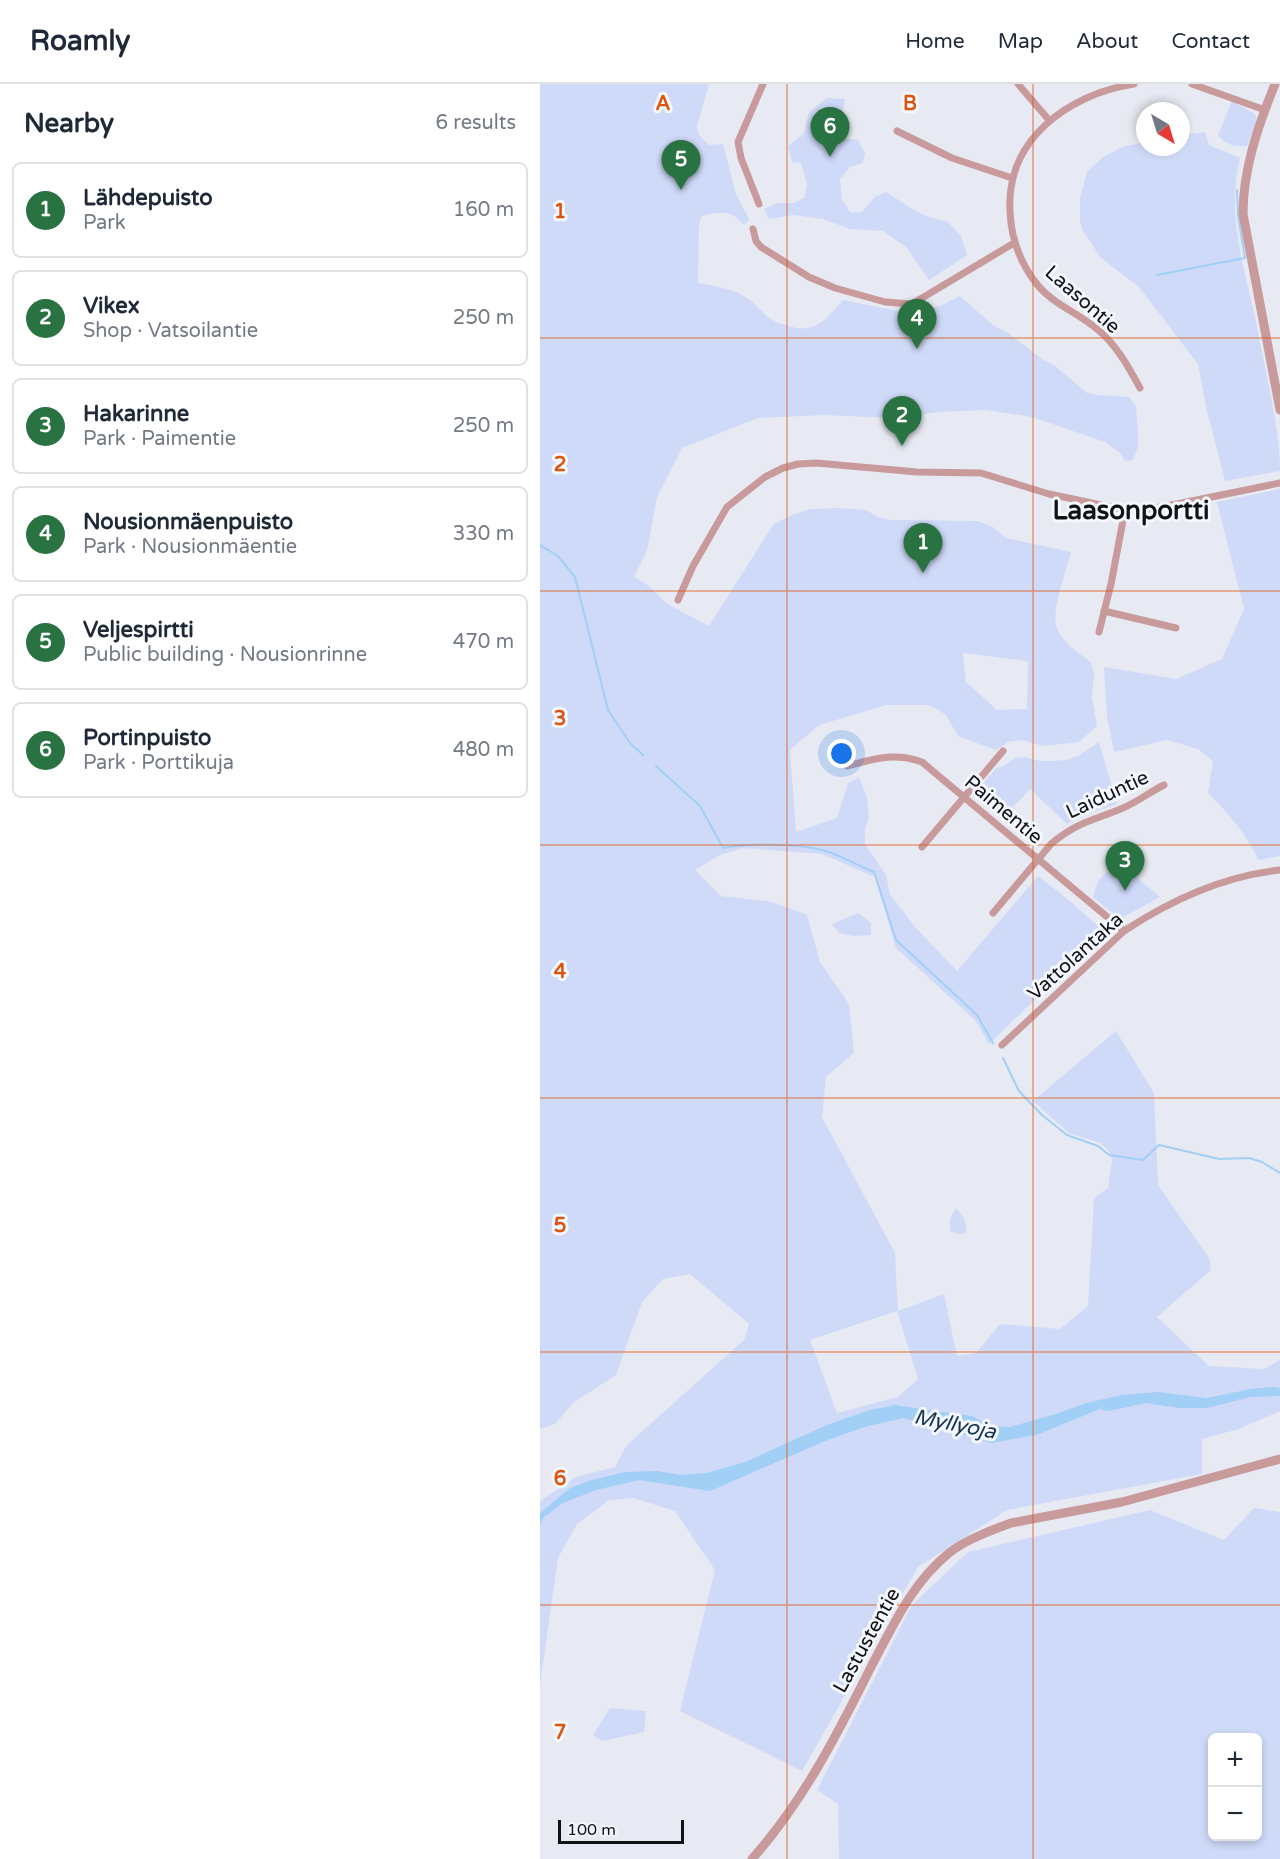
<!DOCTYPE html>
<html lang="en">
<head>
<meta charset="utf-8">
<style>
  body { margin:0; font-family:"Varela Round",sans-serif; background:#f2f2f3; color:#1f2937 }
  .controls { position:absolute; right:18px; bottom:18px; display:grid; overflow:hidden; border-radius:9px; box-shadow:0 3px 9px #0003 }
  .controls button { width:54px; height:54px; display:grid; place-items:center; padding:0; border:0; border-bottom:2px solid #e0e1e3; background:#fff; color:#1f2937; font:30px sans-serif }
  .compass { position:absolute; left:596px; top:18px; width:54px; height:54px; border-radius:50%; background:#fff; box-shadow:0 3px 9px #0003; rotate:142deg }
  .scale { position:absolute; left:18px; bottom:15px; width:126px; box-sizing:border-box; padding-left:6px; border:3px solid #111214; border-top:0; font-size:16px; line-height:21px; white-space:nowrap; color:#111214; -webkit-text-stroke:4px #f5f7ff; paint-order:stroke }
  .you { position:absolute; left:302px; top:670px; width:21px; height:21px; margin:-15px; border:4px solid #fff; border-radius:50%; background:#1a73e8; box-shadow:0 0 0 9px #1a73e833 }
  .badge { display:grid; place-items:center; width:39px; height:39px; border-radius:50%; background:#287341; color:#fff; font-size:20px; font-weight:700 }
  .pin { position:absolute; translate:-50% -50px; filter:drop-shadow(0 2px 3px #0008) }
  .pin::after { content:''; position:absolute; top:32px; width:21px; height:18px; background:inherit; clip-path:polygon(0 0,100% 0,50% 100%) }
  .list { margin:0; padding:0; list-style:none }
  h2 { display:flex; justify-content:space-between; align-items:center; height:78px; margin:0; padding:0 24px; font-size:26px }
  h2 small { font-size:20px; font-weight:400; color:#747a83 }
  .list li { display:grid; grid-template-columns:39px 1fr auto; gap:18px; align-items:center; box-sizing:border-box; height:96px; margin:0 12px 12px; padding:0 12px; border:2px solid #e0e1e3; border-radius:9px }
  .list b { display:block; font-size:22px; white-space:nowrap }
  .list p { margin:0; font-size:20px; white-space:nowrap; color:#747a83 }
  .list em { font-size:20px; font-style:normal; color:#747a83 }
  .map { position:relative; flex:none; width:740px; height:1775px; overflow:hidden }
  header { display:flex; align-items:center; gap:36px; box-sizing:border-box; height:84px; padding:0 30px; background:#fff; border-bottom:2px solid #e0e1e3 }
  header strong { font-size:28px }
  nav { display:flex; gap:33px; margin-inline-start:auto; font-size:21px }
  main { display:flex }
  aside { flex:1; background:#fff }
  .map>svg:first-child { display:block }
  .green { fill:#cfdaf9; fill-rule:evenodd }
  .water { fill:#a1cff6 }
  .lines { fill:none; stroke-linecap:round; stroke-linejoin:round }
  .stream { stroke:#a1cff6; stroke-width:2 }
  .minor { stroke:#c89a9c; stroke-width:7 }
  .tertiary { stroke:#c89a9c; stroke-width:9 }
  .grid { fill:none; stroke:#dd550c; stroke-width:1.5; stroke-opacity:0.55 }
  .labels { text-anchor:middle; stroke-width:6; stroke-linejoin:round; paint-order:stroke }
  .street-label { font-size:20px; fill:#111214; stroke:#f5f7ff }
  .water-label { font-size:21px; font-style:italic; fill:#14354f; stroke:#f5f7ff }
  .district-label { font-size:26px; font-weight:bold; fill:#111214; stroke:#f5f7ff }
  .grid-label { font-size:20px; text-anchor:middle; font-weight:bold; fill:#dd550c; stroke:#f5f7ff; stroke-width:6; stroke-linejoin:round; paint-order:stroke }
</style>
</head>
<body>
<header>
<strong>Roamly</strong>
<nav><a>Home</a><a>Map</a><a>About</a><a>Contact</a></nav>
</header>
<main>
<aside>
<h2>Nearby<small>6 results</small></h2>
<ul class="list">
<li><span class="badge">1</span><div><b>Lähdepuisto</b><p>Park</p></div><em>160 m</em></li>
<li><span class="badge">2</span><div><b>Vikex</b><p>Shop · Vatsoilantie</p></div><em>250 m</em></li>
<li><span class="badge">3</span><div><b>Hakarinne</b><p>Park · Paimentie</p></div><em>250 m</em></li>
<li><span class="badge">4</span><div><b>Nousionmäenpuisto</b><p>Park · Nousionmäentie</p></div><em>330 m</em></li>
<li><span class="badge">5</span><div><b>Veljespirtti</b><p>Public building · Nousionrinne</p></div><em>470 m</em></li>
<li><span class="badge">6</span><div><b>Portinpuisto</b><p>Park · Porttikuja</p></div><em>480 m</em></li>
</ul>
</aside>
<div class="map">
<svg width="740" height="1775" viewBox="0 0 740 1775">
  <rect width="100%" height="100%" fill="#e7eaf2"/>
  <!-- green -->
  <g class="green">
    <path d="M0 0H169L157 42 159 51 169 61 183 60 196 110 209 135 207 139 203 140C191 125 178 128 162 132L159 141 158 199C175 202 192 204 207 214 216 220 222 229 231 235 236 239 243 240 249 242 275 251 287 234 303 216L373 230 402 221 420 212 454 242 467 248 502 275 515 282 547 309 558 311 589 313 596 322 598 348V362L593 376 585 377 580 369 565 358 492 333 445 326 400 328 351 334 284 331 218 334 142 364 117 413 107 467 94 493 109 502 126 519 169 542 233 441 252 431 271 425 299 424 326 426 338 433 351 436 437 437 453 443 466 454 531 468C527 484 512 525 516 541 520 557 539 569 551 578L554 589 552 613 557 642 539 658 503 662 482 656 468 658 456 666 418 652 406 631 397 625 387 621H347L279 641 250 666 256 748 297 734 308 699 319 693 327 714 329 732 325 746V760L346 791 350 810 375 843 417 887 498 792 530 817 565 848 449 960 436 937 356 864 335 793 282 770 203 764 180 771 155 786 181 812 232 818 267 831 280 878 309 920 314 969 286 993 282 1033 355 1169 358 1227 404 1210 417 1272 436 1269 460 1240 520 1245 548 1222 554 1114 568 1104 572 1076 568 1066 560 1059 529 1049 493 1017 576 947 614 1009 618 1101 669 1174 671 1186 617 1233 669 1282 724 1285 740 1276V1327L699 1345 662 1355V1390L467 1426 378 1483 262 1687 140 1627 175 1486 135 1427 93 1414 69 1416 37 1440 18 1474 0 1601V1417L36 1393 75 1383 86 1362 204 1256 209 1240 150 1190 123 1195 102 1218 76 1291 33 1319 15 1340 0 1345ZM423 569 488 577 487 625 457 626 426 598ZM357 1227 378 1295 358 1313 297 1329 270 1256Z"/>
    <path d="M287 14 305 15 300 41 307 55 318 56 325 69 323 79 310 83 300 95 302 116 311 129 322 128 335 113 346 108 377 128 395 135 407 137 421 152 427 171 389 196 367 164 343 147 310 145 283 135 253 131 229 135 224 125 237 119H254L264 114 267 101 261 79 252 78 248 62 264 49 269 28Z"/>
    <path d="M692 17 715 30 717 36 707 62C696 63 685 61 678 51Z"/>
    <path d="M665 48 669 61 700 74C687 127 701 172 713 224 718 245 721 266 726 287 732 320 740 353 740 387L685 397 667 327 658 280 599 203 561 174 543 147 540 137V114L547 88 563 73 582 63 605 58V63H641V51Z"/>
    <path d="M740 405V772L718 776C707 750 688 729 668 709L673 677 658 665 627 656 574 668 567 632 564 583 636 595 682 575 704 525 677 418Z"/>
    <path d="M559 658 577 720 550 729 527 740 490 705 462 735 433 712 456 684 464 682 475 674 485 673 500 677H513L526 676 538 672Z"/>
    <path d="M576 785 589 787 620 813 580 835 553 813C557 797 561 789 576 785Z"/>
    <path d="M318 829 331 839V851L314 852 299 849 292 840Z"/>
    <path d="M416 1124C424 1132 427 1138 426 1149L419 1150 410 1147V1135Z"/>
    <path d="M714 1424 740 1428V1775H299L298 1720 277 1706 372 1521 428 1468 610 1426 684 1456ZM672 1654H718V1752H672Z"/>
    <path d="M70 1624 106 1627 104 1648 62 1657 53 1651Z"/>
  </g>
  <!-- water -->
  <path class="water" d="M734 1303 740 1304V1312L710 1313 667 1324H639L606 1319 569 1327 560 1325 499 1350 452 1359 363 1334 324 1343 285 1357 170 1407 99 1396 56 1406 23 1419 4 1433 0 1440V1429L30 1404 52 1396 85 1388 117 1387 141 1391 167 1389 205 1378 287 1341 330 1326 355 1321 432 1332 450 1342 470 1343 516 1330 546 1319 582 1311 618 1308 667 1314 711 1305Z"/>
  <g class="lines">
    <!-- stream -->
    <g class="stream">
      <path d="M617 191 705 174 698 132 697 106"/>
      <path d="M0 461 18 472 35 493 68 626 90 659 103 671"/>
      <path d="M116 682 160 722 183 764C214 759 256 759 286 767 302 772 318 782 334 788L356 856 437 931 453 959"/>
      <path d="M463 974 479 1007 502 1031 527 1051 558 1062 569 1071 603 1076 619 1061 679 1075 709 1074 722 1078 740 1089"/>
    </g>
    <!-- minor -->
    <g class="minor">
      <path d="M478 0 509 36"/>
      <path d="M594 0C529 10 466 55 470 127 471 154 479 177 496 199 512 220 537 228 557 245 576 260 589 284 600 304"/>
      <path d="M652 0 725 26"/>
      <path d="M357 47 412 74 472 94"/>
      <path d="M219 120 201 74 198 58 223 0"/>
      <path d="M213 145 216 157 221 163 269 193 295 204 345 218 372 220 474 159"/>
      <path d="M138 516 153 482 187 423 225 393 243 384 258 380 276 379 377 388 441 389 509 410 585 426H602L637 420 740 399"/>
      <path d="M564 527 636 544"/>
      <path d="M559 548 571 500 585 426"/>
      <path d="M307 682C334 675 355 668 382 678L584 847"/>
      <path d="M382 763 463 667"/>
      <path d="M453 829 511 760C536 738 555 736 583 724 597 718 610 708 624 701"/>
      <path d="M462 961 584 847C631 816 684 792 740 786"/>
    </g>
    <!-- tertiary -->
    <g class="tertiary">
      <path d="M735 0C718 42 703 85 703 130L740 326"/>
      <path d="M212 1775C263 1718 298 1649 332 1581 354 1540 372 1499 409 1469 425 1456 452 1446 471 1439L582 1418 740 1375"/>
    </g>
  </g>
  <!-- grid -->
  <path class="grid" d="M247 0V1775M493 0V1775M0 254H740M0 507H740M0 761H740M0 1014H740M0 1268H740M0 1521H740"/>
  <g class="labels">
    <!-- street labels -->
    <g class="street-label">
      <text transform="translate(543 215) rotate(41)" y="7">Laasontie</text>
      <text transform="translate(567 710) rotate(-25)" y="7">Laiduntie</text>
      <text transform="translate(464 725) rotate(40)" y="7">Paimentie</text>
      <text transform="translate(535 872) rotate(-42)" y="7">Vattolantaka</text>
      <text transform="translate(326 1556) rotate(-61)" y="7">Lastustentie</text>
    </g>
    <!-- water labels -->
    <g class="water-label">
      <text transform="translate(415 1340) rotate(11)" y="7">Myllyoja</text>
    </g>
    <!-- district labels -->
    <g class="district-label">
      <text x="591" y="435">Laasonportti</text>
    </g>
  </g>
  <g class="grid-label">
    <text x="123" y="26">A</text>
    <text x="370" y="26">B</text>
    <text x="20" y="134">1</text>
    <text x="20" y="387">2</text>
    <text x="20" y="641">3</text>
    <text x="20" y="894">4</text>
    <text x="20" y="1148">5</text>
    <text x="20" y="1401">6</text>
    <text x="20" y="1655">7</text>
  </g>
</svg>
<div class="controls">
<button>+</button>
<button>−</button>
</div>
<svg class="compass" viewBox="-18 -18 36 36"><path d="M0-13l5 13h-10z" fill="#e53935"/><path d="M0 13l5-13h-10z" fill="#747a83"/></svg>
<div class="scale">100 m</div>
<div class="you"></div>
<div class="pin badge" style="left:383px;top:489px">1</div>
<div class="pin badge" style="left:362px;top:362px">2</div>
<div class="pin badge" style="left:585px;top:807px">3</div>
<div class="pin badge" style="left:377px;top:265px">4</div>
<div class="pin badge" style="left:141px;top:106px">5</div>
<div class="pin badge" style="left:290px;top:73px">6</div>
</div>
</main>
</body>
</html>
